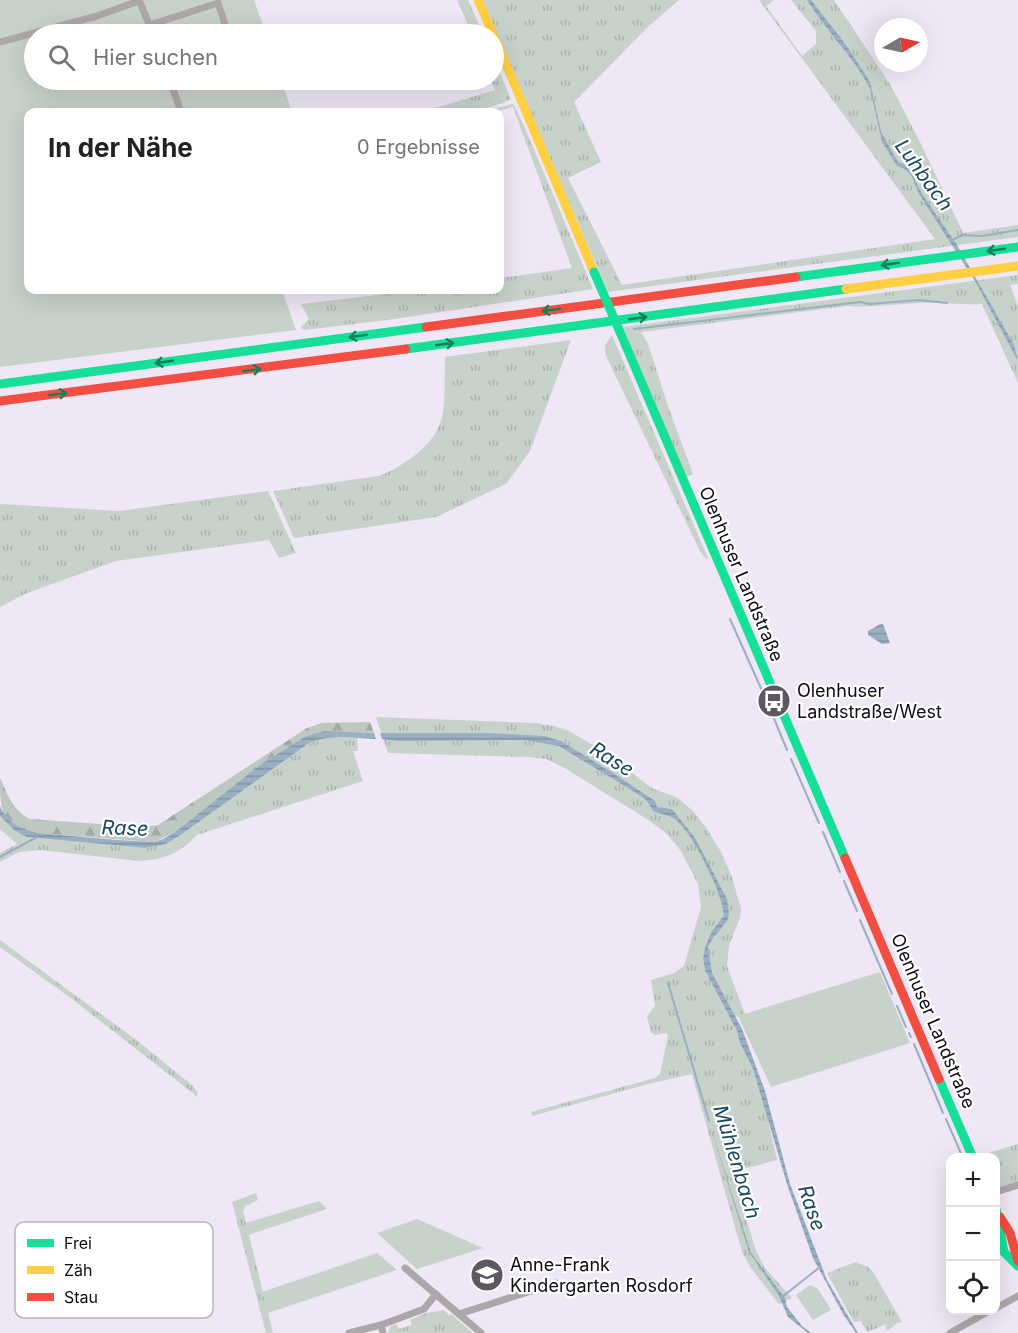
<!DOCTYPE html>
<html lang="de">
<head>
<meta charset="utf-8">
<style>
  body { margin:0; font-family:Inter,sans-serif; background:#f2f2f2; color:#222 }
  .controls { position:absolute; right:18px; bottom:18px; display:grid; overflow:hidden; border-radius:12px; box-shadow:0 6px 24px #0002 }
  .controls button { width:54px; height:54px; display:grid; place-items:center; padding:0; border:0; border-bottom:2px solid #e0e0e0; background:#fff; color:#222; font:30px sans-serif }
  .compass { position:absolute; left:874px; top:18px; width:54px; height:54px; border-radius:50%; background:#fff; box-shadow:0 6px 24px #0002; rotate:81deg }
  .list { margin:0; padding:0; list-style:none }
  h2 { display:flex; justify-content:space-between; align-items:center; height:78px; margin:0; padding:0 24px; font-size:26px }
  h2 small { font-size:20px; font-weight:400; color:#767676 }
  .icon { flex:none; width:33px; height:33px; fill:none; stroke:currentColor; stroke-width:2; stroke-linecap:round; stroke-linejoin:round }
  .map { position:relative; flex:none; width:1018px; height:1333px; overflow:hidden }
  .search { position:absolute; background:#fff; box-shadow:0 6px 24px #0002; left:24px; top:24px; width:480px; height:66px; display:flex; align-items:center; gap:15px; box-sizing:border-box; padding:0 21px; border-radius:33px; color:#767676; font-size:22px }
  .panel { position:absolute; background:#fff; box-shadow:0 6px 24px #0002; left:24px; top:108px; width:480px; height:186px; border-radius:12px }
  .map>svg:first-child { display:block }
  .grass { fill:url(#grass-tufts) }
  .forest { fill:url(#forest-firs) }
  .green { fill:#c7d2ca }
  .water { fill:url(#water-rules) }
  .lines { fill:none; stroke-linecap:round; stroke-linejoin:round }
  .stream { stroke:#99afc2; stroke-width:2 }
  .street { stroke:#ada7a9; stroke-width:7 }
  .fast { stroke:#16e098; stroke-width:9 }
  .slow { stroke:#ffcf43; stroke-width:9 }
  .jam { stroke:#f24e42; stroke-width:9 }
  .fast-bridge { stroke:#16e098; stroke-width:9 }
  .oneway { stroke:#13805c }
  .labels { text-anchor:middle; stroke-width:4.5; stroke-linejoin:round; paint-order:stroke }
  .street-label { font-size:18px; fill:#0f0a13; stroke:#fff }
  .poi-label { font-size:18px; fill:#0f0a13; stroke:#fff; text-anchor:start }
  .water-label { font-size:20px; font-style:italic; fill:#16475d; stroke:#fff }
  .key { fill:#fff; stroke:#b7b6b8; stroke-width:1.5 }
  .key-label { font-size:16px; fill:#0f0a13 }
</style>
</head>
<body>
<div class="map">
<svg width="1018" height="1333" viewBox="0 0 1018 1333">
  <defs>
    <pattern id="grass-tufts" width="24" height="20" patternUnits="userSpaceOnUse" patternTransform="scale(1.5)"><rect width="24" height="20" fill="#c7d2ca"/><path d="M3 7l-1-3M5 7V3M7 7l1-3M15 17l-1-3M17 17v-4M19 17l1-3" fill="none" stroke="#aab3ad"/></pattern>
    <pattern id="forest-firs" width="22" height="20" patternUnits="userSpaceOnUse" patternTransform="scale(1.5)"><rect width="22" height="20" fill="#bdc8c1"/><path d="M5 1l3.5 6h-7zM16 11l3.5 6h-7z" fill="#a1aaa5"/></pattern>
    <pattern id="water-rules" width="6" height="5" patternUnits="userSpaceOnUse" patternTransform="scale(1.5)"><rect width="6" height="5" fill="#99afc2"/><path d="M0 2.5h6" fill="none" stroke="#8395a6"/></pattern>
  </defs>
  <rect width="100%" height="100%" fill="#efe6f6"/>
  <!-- grass -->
  <g class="grass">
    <path d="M457 0H468L483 34H472Z"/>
    <path d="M482 0H679L649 26 574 102 601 162 568 178 622 285 935 239 759 0H774L766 6 802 56 816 44V31L791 0H834L890 84 920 142 963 233 1018 225V237L608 292Z"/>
    <path d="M494 59 511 99C483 114 453 113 422 112L495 90 491 80H494Z"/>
    <path d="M512 104 514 105 524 126 593 289 395 319 305 330 300 328 309 319 301 304 419 290H500V278L572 268 513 107 494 112H484Z"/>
    <path d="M1018 275V284L1010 285 1018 307V383L982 304C961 305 940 302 919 303 895 304 872 308 848 306L641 332 648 344 670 412 693 474 686 477 623 327Z"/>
    <path d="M612 335 618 349 708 558 706 559 700 551 606 356 605 345Z"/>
    <path d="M571 340 530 451 506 484 436 517 294 538 273 491 379 476C404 466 435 445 442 418 446 399 444 377 445 357Z"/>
    <path d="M268 491 296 553 279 558 269 540 116 561 27 593 0 607V504L119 511Z"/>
    <path d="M376 717 535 723 554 726 569 731 600 749 652 788 678 798 694 812 707 829 721 852 732 877 741 909 740 918 729 945 727 966 745 1014 735 1017C724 998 702 971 708 947 712 935 724 927 729 915H724L712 931 705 947 703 958 705 970 737 1031 740 1043 753 1069 762 1095 777 1160 732 1172 755 1248 764 1267 792 1298 779 1304 751 1268 742 1252 692 1074 652 1083 532 1116 531 1112 655 1078 660 1074 668 1036 667 1033 655 1035 651 1032 647 1017 655 1006 651 980 674 973 684 966 701 907 698 884 681 851 667 834 650 821 563 767 546 759 528 757 388 753Z"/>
    <path d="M330 737 357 738 358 751H353L363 781 197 835C180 853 164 860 139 861L40 850 19 852 0 862V853L17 844 0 829V816L15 831 27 837 145 848 166 844 182 834 309 743 320 738Z"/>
    <path d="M0 940 139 1042 193 1086 198 1093 196 1097 194 1094 72 999 0 947Z"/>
    <path d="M1018 1144V1182L998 1188 996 1187V1158L979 1156Z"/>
    <path d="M256 1193 258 1200 245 1206 243 1211 273 1333H266L232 1202Z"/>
    <path d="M856 1262 868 1267 873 1272 902 1322 897 1323 888 1331 885 1328 887 1324 867 1332 861 1321 854 1322 827 1273Z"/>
    <path d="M444 1310 450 1316 451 1314 473 1333H388L391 1326 396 1324 398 1329 412 1325 410 1320 426 1313Z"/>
  </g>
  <!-- forest -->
  <path class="forest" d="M370 722 374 733 324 731 306 736 261 764 175 832 154 842 38 833C1 824 0 813 0 778 8 795 13 811 30 819L142 827 158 825 307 728 322 723Z"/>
  <!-- green -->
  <g class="green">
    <path d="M0 0H254L266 34H34V80H281L292 112H28V290H282L296 330 0 367Z"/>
    <path d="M880 972 910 1043 771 1087 738 1016Z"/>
    <path d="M319 1201 327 1209 248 1235 246 1223Z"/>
    <path d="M417 1219 483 1248 417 1269 377 1233Z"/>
    <path d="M377 1253 397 1270 268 1313 262 1292Z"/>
    <path d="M810 1285 818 1289 831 1310 813 1320 796 1295Z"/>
  </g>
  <!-- water -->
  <g class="water">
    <path d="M807 0H811L846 45 870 82 881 132 898 162 904 164 912 174 922 194 957 245 1014 345 1018 361 975 281 919 194 911 175 905 169 897 166 882 142 870 88C853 56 826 31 807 0Z"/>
    <path d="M880 624H883L890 643 882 644 868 635V631Z"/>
    <path d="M324 731 374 733 376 739C353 738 330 734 309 743L182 834 166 844 145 848 27 837 15 831 0 816V806C8 824 20 828 38 833L117 840 154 842 163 839 175 832 261 764 306 736Z"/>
    <path d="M380 733H489L544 736 561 741 613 773 655 801 657 807 672 809 695 838 727 899 729 915 727 921 713 938 708 947 712 973 742 1029 765 1091 790 1184 827 1280 858 1333H856L843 1314 813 1258 787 1184 753 1069 740 1043 737 1031 705 970 703 958 705 947 712 931 724 915C722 892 693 833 675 819 669 815 660 814 653 811L647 801 641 796 559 746 524 740 398 741 382 739Z"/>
    <path d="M708 1119 751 1253 785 1298 787 1307 802 1326 811 1333H808L788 1317 778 1294 749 1252Z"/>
  </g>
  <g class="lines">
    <!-- stream -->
    <g class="stream">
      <path d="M951 238 952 240 963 235 982 236 1018 230"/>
      <path d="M634 329 860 302 869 304 919 300 947 303"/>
      <path d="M730 619 764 695"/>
      <path d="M768 704 787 750"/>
      <path d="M791 759 819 823"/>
      <path d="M823 832 840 872"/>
      <path d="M0 857 37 837"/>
      <path d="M844 881 857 911"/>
      <path d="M860 920 892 994"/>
      <path d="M668 983 709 1121"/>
      <path d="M897 1006 906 1027"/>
      <path d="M909 1033 911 1037"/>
      <path d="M914 1044 943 1113"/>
      <path d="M946 1119 963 1158"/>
      <path d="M782 1297 820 1267"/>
    </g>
    <!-- street -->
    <g class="street">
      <path d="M139 0 153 34"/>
      <path d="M150 25 218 3 227 30"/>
      <path d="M0 42 97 16 139 1"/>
      <path d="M170 80 181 112"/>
      <path d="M996 1192 1018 1185"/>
      <path d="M405 1268 481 1333"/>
      <path d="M996 1308 1018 1296"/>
      <path d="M459 1314 556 1283"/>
      <path d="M349 1333 381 1325"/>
      <path d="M383 1333 381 1325 424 1309 436 1294"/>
      <path d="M950 1333 991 1310"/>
    </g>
    <!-- fast -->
    <g class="fast">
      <path d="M796 277 1018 247"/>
      <path d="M626 346 845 858"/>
      <path d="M406 349 846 289"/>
      <path d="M0 384 426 327"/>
      <path d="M939 1079 973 1158"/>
      <path d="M996 1209 1004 1252 1018 1266"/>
    </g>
    <!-- slow -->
    <g class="slow">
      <path d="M478 0 493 34"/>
      <path d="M494 36 594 272"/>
      <path d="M846 289 1018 266"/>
    </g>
    <!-- jam -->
    <g class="jam">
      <path d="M426 327 796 277"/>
      <path d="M0 401 406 349"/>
      <path d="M845 858 939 1079"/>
      <path d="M1000 1217 1010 1233 1018 1261"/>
    </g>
    <!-- fast-bridge -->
    <path class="fast-bridge" d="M594 272 626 346"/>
  </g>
  <!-- one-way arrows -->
  <defs><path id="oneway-shaft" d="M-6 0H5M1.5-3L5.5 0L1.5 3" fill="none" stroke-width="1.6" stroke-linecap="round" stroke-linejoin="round" transform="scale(1.5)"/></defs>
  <g class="oneway">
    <use href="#oneway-shaft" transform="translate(996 250) rotate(172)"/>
    <use href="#oneway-shaft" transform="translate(890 264) rotate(172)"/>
    <use href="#oneway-shaft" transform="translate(551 310) rotate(172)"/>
    <use href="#oneway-shaft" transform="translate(638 318) rotate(-8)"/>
    <use href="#oneway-shaft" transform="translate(358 336) rotate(172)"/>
    <use href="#oneway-shaft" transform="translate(445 344) rotate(-8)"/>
    <use href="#oneway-shaft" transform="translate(164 362) rotate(172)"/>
    <use href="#oneway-shaft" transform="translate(252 370) rotate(-7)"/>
    <use href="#oneway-shaft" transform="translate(58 394) rotate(-7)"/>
  </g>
  <!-- icons -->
  <defs>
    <symbol id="bus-disc" viewBox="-11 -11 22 22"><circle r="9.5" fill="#5d5762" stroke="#fff"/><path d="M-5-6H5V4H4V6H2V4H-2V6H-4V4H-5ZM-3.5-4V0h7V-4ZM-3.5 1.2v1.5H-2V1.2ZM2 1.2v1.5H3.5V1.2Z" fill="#fff"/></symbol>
    <symbol id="school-disc" viewBox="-11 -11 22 22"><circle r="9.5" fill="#5d5762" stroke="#fff"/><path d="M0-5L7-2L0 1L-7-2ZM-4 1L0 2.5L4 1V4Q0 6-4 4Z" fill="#fff"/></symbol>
  </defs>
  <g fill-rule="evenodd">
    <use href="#bus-disc" x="755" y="682" width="38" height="38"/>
    <use href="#school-disc" x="468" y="1256" width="38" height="38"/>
  </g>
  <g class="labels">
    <!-- street labels -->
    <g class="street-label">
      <text transform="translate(741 574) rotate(67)" y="6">Olenhuser Landstraße</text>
      <text transform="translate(933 1021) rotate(67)" y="6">Olenhuser Landstraße</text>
    </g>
    <!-- poi labels -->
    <g class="poi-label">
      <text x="797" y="697">Olenhuser<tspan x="797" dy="21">Landstraße/West</tspan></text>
      <text x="510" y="1271">Anne-Frank<tspan x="510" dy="21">Kindergarten Rosdorf</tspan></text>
    </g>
    <!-- water labels -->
    <g class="water-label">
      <text transform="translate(924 175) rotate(54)" y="7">Luhbach</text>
      <text transform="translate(612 759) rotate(32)" y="7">Rase</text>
      <text transform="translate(125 828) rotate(2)" y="7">Rase</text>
      <text transform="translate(737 1162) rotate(73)" y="7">Mühlenbach</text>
      <text transform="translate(812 1208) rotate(71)" y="7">Rase</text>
    </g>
  </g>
  <!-- legend -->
  <rect x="15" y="1222" width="198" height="96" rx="9" class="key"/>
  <rect x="27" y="1239" width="27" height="8" fill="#16e098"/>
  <rect x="27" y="1266" width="27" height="8" fill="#ffcf43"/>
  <rect x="27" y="1293" width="27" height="8" fill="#f24e42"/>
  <g class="key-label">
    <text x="64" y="1249">Frei</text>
    <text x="64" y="1276">Zäh</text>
    <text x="64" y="1303">Stau</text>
  </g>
</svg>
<div class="controls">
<button>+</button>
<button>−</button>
<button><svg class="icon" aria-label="locate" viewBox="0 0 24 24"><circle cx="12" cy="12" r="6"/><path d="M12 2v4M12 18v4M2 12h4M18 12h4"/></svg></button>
</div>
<svg class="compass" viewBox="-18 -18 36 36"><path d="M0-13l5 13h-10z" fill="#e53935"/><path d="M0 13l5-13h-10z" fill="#767676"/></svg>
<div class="search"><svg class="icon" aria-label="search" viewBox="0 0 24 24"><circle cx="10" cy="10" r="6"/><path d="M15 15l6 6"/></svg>Hier suchen</div>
<section class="panel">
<h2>In der Nähe<small>0 Ergebnisse</small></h2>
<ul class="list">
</ul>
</section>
</div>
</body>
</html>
